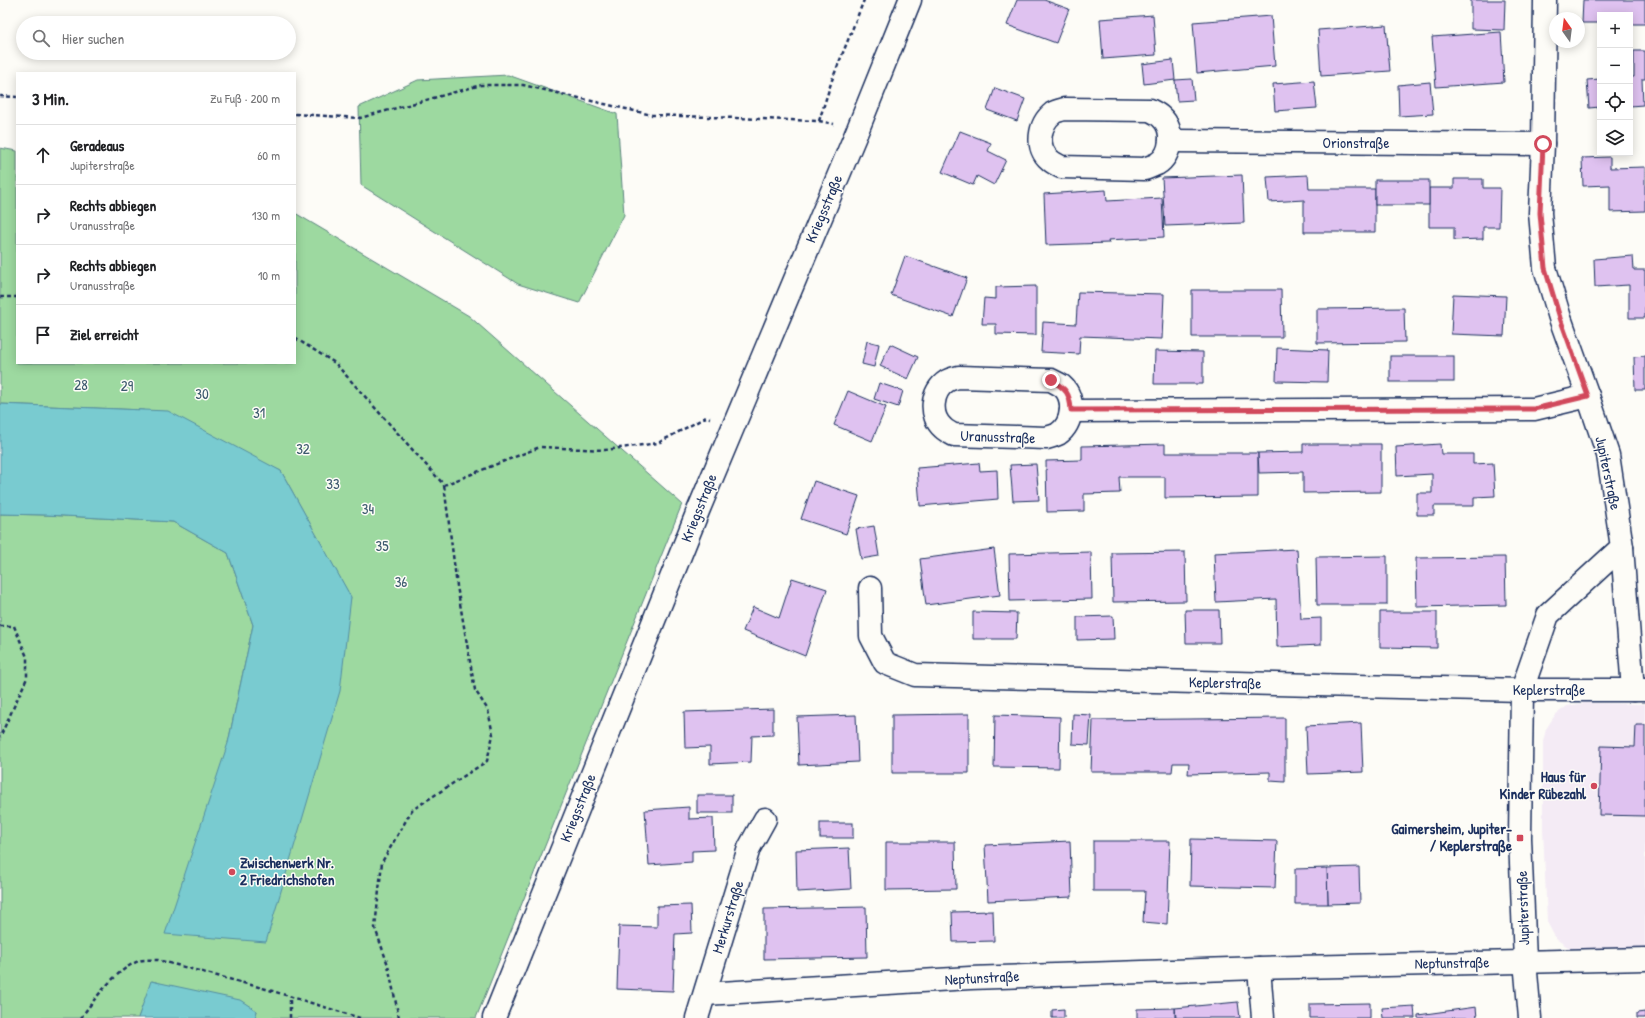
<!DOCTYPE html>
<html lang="de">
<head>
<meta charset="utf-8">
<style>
  body { margin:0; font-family:"Patrick Hand",sans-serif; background:#f2f2f2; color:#202124 }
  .controls { position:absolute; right:12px; top:12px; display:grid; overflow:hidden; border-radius:0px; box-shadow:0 2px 10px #0003 }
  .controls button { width:36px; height:36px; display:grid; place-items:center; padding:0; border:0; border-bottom:1px solid #e0e0e0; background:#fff; color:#202124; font:20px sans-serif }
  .compass { position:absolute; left:1549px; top:12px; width:36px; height:36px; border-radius:50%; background:#fff; box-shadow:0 2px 10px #0003; rotate:346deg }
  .stop { position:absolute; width:12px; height:12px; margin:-9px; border:3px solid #d1495b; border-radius:50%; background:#fff }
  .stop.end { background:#d1495b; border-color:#fff; box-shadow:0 1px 4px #0008 }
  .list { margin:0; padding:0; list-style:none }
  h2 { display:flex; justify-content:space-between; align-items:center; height:52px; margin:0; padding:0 16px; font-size:17px }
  h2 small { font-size:13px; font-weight:400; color:#757577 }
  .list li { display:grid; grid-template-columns:26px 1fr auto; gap:12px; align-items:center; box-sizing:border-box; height:60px; padding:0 16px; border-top:1px solid #e0e0e0 }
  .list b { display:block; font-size:15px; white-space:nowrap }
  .list p { margin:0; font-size:13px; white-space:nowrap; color:#757577 }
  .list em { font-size:13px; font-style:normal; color:#757577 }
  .icon { flex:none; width:22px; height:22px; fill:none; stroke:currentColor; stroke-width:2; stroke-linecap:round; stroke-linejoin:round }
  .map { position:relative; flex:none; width:1645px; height:1018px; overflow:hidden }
  .search { position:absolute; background:#fff; box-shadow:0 2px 10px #0003; left:16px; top:16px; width:280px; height:44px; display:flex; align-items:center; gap:10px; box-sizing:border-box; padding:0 14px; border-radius:22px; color:#757577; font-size:15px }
  .panel { position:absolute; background:#fff; box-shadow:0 2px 10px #0003; left:16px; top:72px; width:280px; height:292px; border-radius:0px }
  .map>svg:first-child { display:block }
  .built { fill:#f4ebf5 }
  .green { fill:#9dd9a0; stroke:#5c847f }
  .water { fill:#79cbd0; stroke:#538da2 }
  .building { fill:#dfc2f0; stroke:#1b2f5e }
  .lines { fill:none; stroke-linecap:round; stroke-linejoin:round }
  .street-casing { stroke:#1b2f5e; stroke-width:25 }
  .secondary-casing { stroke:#1b2f5e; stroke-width:25 }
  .path { stroke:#1b2f5e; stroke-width:2.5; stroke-dasharray:4 3; stroke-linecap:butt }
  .street { stroke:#fdfcf7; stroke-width:22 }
  .secondary { stroke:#fdfcf7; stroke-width:22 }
  .route { stroke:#d1495b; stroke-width:5 }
  .poi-dot { fill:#d1495b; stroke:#fdfcf7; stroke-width:1.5 }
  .labels { text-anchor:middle; stroke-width:3; stroke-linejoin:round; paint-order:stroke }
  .street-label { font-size:15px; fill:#1b2f5e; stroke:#fdfcf7 }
  .park-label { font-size:15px; fill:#3c5a6e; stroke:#fdfcf7 }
  .poi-label { font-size:15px; font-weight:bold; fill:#1b2f5e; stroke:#fdfcf7; text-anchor:end }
</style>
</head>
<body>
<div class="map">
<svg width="1645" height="1018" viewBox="0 0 1645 1018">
  <rect width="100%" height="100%" fill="#fdfcf7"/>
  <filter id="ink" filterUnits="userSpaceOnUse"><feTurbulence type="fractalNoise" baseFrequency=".025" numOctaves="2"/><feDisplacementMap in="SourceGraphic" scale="8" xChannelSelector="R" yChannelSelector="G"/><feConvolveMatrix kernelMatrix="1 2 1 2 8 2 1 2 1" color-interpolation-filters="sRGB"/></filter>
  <g filter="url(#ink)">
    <!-- built -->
    <path class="built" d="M1584 703 1645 704V950L1575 952 1556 939 1547 922 1543 829V742L1546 729 1555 715 1567 706Z"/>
    <!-- green -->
    <g class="green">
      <path d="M508 75 617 114 624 215 579 303 518 284 361 185 359 107 418 80Z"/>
      <path d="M0 148 17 151V363H295V213L469 316 682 504 476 1018H255L257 1011 152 981 138 1018H0V514L46 515 173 522 228 553 253 625 228 743 351 598 281 471 143 410 0 404Z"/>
    </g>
    <!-- water -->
    <g class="water">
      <path d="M0 404 168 411 281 471 351 597 340 691 266 942 165 934 228 743 253 625 228 553 173 522 46 515 0 514Z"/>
      <path d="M151 981 240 1000 257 1011 255 1018H138Z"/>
    </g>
    <!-- building -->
    <g class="building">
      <path d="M1017 0H1044L1069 9 1056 43 1007 25Z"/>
      <path d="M1471 0H1505L1504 30 1471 29Z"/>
      <path d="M1583 0H1645V24H1630V15H1600V23H1582Z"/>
      <path d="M1153 15 1156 55 1103 59 1100 19Z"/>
      <path d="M1271 16 1275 66 1197 73 1193 22Z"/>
      <path d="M1386 25 1390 71 1321 76 1318 30Z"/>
      <path d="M1501 32 1504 82 1436 87 1432 37Z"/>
      <path d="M1634 51H1645V79H1642L1643 105 1630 106V77H1634Z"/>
      <path d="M1173 60 1175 80 1144 84 1142 64Z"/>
      <path d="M1192 79 1194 100 1177 101 1175 80Z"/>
      <path d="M1600 79V107L1589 108 1587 80Z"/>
      <path d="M1314 81 1317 108 1275 111 1273 84Z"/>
      <path d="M1430 82 1433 114 1399 116 1398 85Z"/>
      <path d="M995 88 1025 99 1017 121 987 110Z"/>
      <path d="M960 131 991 143 988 151 1006 160 994 185 977 176 973 185 942 172Z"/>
      <path d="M1610 157V168L1645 167V211L1610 212V185L1583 186 1582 158Z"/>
      <path d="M1242 175 1244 223 1165 226 1162 178Z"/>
      <path d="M1308 175 1309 189H1375V232H1304V200L1269 202 1267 177Z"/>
      <path d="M1454 179H1483V188H1500L1499 227H1483V239L1454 240V227H1429V188H1454Z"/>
      <rect x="1375" y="180" width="54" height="25"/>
      <path d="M1106 190 1107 201 1162 198 1164 237 1108 240 1109 243 1046 245 1044 194Z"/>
      <path d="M905 256 967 278 953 317 891 295Z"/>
      <path d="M1633 256 1634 270H1645V318H1629V285L1595 287 1594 259Z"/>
      <path d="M1036 286V335L996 334V324H982L984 298 996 299V287Z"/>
      <path d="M1192 290H1281L1282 337H1192Z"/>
      <path d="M1078 292 1164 294 1162 339 1080 336 1079 354 1041 352 1043 322 1076 324Z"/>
      <path d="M1453 294 1506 296 1504 336 1451 334Z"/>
      <path d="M1404 308 1405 342 1317 343V309Z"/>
      <path d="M867 341 879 344 874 367 862 364Z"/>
      <path d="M890 344 918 357 908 379 880 366Z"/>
      <path d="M1277 348 1328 350 1327 382 1276 381Z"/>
      <path d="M1155 351 1203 352V384H1154Z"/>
      <rect x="1390" y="356" width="64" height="26"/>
      <path d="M1645 356V390H1635L1634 357Z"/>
      <path d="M879 383 903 391 898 407 874 399Z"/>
      <path d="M848 391 886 407 872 441 834 425Z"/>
      <path d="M1165 444V453H1258V497L1165 498V477H1119L1120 493 1084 494V511L1047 512 1046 461 1082 460V446Z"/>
      <path d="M1303 444H1381V492L1303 493V472L1259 473 1258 453 1303 452Z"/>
      <path d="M1440 444 1441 454H1473V464L1493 463 1495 496 1474 497V506H1434V515H1417V493H1432V474L1397 476 1396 447Z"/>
      <path d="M979 463 980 471 997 470 998 499 920 506 917 468Z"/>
      <path d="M1036 464 1039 500 1013 501 1010 465Z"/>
      <path d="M814 481 859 496 846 534 801 519Z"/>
      <path d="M874 526 879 556 861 559 856 529Z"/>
      <path d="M994 549 1000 595 926 605 920 559Z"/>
      <path d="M1297 549 1301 619 1321 618V645L1277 647 1276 599 1216 602 1214 553Z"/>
      <path d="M1091 552 1092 599 1010 601 1009 554Z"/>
      <path d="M1185 552 1186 601 1113 602 1112 553Z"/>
      <path d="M1387 556V605H1317L1316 557Z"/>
      <path d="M1505 557 1506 605 1417 607 1416 558Z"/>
      <path d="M792 578 827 589 805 656 743 631 753 607 779 618Z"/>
      <path d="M1185 610H1219L1220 643H1186Z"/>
      <path d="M973 612 1017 613 1016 639H973Z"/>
      <path d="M1380 612H1437V648L1380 647Z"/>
      <path d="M1113 616 1114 639 1077 640V617Z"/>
      <path d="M773 709V735L752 736 751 762 710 764V747L685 748 684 712Z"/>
      <path d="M969 714V773H892V715Z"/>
      <path d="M1073 714 1091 715 1089 745 1072 744Z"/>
      <path d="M856 715 858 762 799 765 797 717Z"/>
      <path d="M995 715 1060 717 1059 768 994 767Z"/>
      <path d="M1285 718V782L1270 781V772L1188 774 1189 763H1173L1172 772H1091L1093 720Z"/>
      <path d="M1361 723 1363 772 1308 774 1306 726Z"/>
      <path d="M1636 725H1645V816L1599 815 1601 746 1635 747Z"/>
      <rect x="697" y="795" width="35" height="18"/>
      <path d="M689 807V819L713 818 714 850 692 851V862L649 865 645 810Z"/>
      <rect x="820" y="823" width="33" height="15"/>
      <path d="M1191 839 1277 841 1275 888 1190 886Z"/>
      <path d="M1070 841 1072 897 988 901 985 845Z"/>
      <path d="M1093 841H1170L1167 924 1143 922 1145 891H1093Z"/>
      <path d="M886 842H955L956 889 886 890Z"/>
      <path d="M849 848 851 889 797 892 796 850Z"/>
      <path d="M1359 867 1360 903 1328 904 1327 868Z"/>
      <path d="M1327 868 1328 904H1295V869Z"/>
      <path d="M691 905 692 933 675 934 673 991 617 989 619 926 657 927V906Z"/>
      <path d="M866 907 867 957 764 959V909Z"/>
      <path d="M993 911 994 941 953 942 952 912Z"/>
      <path d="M1238 1002 1240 1018H1176L1175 1008Z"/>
      <path d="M1370 1003V1018H1310V1004Z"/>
      <path d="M1414 1006 1415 1018H1383L1382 1008Z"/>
      <path d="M1476 1007 1477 1018H1418V1015Z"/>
      <path d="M1175 1008V1018H1137V1009Z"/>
      <path d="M1064 1009V1018H1052V1010Z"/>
      <path d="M1645 1012V1018H1637V1013Z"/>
    </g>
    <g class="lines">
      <defs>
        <g id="street">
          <path d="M1065 109 1150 110C1154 112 1158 114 1161 117 1175 129 1172 155 1157 164 1153 166 1149 167 1145 169L1061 167C1058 165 1053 163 1050 160 1035 148 1039 124 1053 113 1056 111 1061 110 1065 109Z"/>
          <path d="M1170 141 1543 144"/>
          <path d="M959 377 1051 380C1055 382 1059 384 1062 386 1076 398 1073 424 1058 434 1054 436 1050 437 1046 438L954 435C950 433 946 431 943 428 929 416 931 391 947 381 950 379 955 378 959 377Z"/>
          <path d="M1071 411 1534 409 1588 396"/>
          <path d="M1622 547 1633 690"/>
          <path d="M870 588 871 636 885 663 915 675 1522 690H1645"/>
          <path d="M1259 968 1263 1018"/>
          <path d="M705 994 970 978 1259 968 1645 959"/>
          <path d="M697 1018 749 848 765 819"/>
          <path d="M1530 1018 1525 961 1520 838 1522 690 1548 615 1622 547 1608 455 1588 396 1560 318 1545 268 1540 213 1543 144 1545 0"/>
        </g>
        <path id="secondary" d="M494 1018 698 511 858 129 910 0"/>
      </defs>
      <!-- street casing -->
      <use href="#street" class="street-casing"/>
      <!-- secondary casing -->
      <use href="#secondary" class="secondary-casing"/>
      <!-- path -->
      <g class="path">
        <path d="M0 96 17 97"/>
        <path d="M295 114 360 118 481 85H523L652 115 819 121 834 124"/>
        <path d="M819 121 832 80 864 0"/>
        <path d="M0 297H17"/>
        <path d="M295 338 335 363 444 485 540 447 605 450 658 443 706 417 710 418"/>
        <path d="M0 626H14L27 657V678L0 737"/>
        <path d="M81 1018C93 1000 118 968 139 961 144 959 152 960 158 960L266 989 360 1018"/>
        <path d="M290 1018V997"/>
        <path d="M399 1018 388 965 375 928 382 862 412 810 487 761 493 735 488 710 475 690 472 673 457 586 444 485"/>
      </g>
      <!-- street -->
      <use href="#street" class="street"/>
      <!-- secondary -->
      <use href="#secondary" class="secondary"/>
    </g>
  </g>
  <g class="lines" filter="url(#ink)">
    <!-- route -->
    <path class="route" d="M1051 380C1066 389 1070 393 1071 410L1534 409 1588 396 1560 318 1545 268 1540 213 1543 144"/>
  </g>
  <!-- markers -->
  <g class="poi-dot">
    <circle cx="1594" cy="786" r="4"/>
    <rect x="1516" y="834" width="8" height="8" rx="2"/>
    <circle cx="232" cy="872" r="4"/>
  </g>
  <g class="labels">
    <!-- street labels -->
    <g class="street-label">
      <text x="1356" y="148">Orionstraße</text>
      <text transform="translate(824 209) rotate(-67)" y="5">Kriegsstraße</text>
      <text transform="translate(998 437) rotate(2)" y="5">Uranusstraße</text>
      <text transform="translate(1608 473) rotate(78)" y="5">Jupiterstraße</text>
      <text transform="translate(699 508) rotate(-68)" y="5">Kriegsstraße</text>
      <text transform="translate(1225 683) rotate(1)" y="5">Keplerstraße</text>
      <text x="1549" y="695">Keplerstraße</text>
      <text transform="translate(578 808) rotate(-68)" y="5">Kriegsstraße</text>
      <text transform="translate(1523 908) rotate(-92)" y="5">Jupiterstraße</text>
      <text transform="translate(728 917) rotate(-73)" y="5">Merkurstraße</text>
      <text transform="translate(1452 963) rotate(-1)" y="5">Neptunstraße</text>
      <text transform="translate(982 978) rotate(-3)" y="5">Neptunstraße</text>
    </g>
    <!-- park labels -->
    <g class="park-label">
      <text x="81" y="390">28</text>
      <text x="127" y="391">29</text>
      <text x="202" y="399">30</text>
      <text x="259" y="418">31</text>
      <text x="303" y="454">32</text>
      <text x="333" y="489">33</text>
      <text x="368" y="514">34</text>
      <text x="382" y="551">35</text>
      <text x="401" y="587">36</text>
    </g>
    <!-- poi labels -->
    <g class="poi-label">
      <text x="1586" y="782">Haus für<tspan x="1586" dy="17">Kinder Rübezahl</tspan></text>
      <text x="1512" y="834">Gaimersheim, Jupiter-<tspan x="1512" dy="17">/ Keplerstraße</tspan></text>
      <text x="240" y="868" text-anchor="start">Zwischenwerk Nr.<tspan x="240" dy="17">2 Friedrichshofen</tspan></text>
    </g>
  </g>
</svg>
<div class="controls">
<button>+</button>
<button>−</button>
<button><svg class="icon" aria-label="locate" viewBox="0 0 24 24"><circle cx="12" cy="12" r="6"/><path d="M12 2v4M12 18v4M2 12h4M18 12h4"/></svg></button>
<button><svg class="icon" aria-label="layers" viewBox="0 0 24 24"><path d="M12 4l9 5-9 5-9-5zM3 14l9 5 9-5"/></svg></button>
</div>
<svg class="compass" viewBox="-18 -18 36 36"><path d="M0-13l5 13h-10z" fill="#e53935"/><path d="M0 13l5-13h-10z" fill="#757577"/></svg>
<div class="stop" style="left:1543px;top:144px"></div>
<div class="stop end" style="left:1051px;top:380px"></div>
<div class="search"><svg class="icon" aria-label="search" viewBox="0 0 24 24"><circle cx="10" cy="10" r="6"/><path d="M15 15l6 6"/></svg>Hier suchen</div>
<section class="panel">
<h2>3 Min.<small>Zu Fuß · 200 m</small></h2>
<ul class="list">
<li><svg class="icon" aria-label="ahead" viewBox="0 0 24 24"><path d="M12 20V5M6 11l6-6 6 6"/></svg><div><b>Geradeaus</b><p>Jupiterstraße</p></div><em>60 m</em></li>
<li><svg class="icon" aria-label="right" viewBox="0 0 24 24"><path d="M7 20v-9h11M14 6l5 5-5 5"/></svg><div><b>Rechts abbiegen</b><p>Uranusstraße</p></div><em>130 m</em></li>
<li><svg class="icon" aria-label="right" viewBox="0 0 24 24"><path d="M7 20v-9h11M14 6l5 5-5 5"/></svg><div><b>Rechts abbiegen</b><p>Uranusstraße</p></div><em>10 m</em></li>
<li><svg class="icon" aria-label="arrive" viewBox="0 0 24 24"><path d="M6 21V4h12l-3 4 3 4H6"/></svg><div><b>Ziel erreicht</b></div></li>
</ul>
</section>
</div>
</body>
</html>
